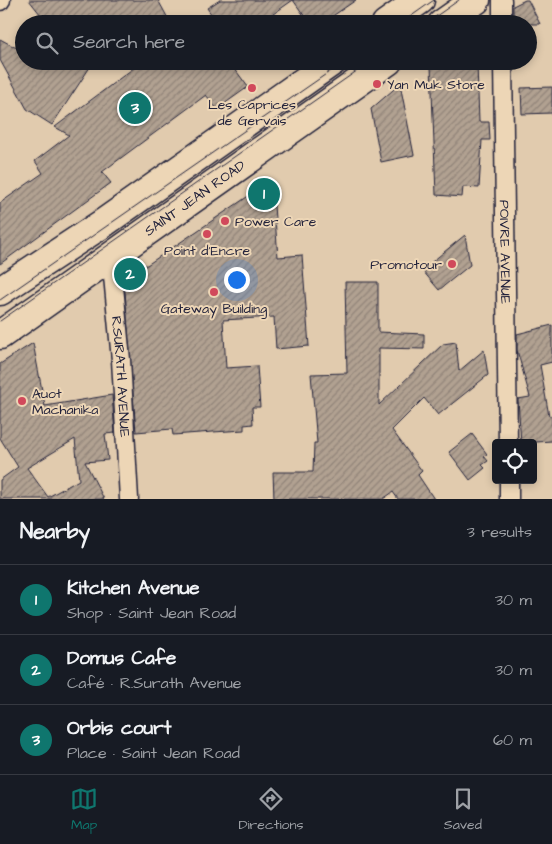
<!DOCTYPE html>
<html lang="en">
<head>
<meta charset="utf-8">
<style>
  body { margin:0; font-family:"Architects Daughter",sans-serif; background:#242831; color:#f1f3f6 }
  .controls { position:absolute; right:15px; bottom:15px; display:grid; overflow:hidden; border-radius:5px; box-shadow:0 2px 8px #0003 }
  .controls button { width:45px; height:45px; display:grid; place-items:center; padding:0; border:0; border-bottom:1px solid #363941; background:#171b24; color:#f1f3f6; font:25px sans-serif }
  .you { position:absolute; left:236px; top:279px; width:18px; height:18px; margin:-12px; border:4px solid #fff; border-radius:50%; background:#1a73e8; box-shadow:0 0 0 8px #1a73e833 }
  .badge { display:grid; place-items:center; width:32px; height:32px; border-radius:50%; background:#0f766e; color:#fff; font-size:16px; font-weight:700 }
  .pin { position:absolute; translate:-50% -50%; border:2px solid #fff; box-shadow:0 1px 5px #0006 }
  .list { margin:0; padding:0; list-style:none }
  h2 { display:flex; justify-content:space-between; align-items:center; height:65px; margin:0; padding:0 20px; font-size:21px }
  h2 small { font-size:16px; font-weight:400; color:#9ea1a6 }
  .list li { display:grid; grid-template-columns:32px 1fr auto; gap:15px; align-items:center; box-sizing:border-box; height:70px; padding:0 20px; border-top:1px solid #363941 }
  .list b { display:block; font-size:19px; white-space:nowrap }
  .list p { margin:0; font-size:16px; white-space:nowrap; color:#9ea1a6 }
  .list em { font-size:16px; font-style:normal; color:#9ea1a6 }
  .icon { flex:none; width:28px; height:28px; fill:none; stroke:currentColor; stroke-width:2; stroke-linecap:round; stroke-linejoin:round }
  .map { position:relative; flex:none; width:552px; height:499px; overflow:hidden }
  .search { position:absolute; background:#171b24; box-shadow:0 2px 8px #0003; left:15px; right:15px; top:15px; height:55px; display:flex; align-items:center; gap:12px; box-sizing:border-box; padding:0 18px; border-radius:28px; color:#9ea1a6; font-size:19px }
  .sheet { height:275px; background:#171b24 }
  nav { display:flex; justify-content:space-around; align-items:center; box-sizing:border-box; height:70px; border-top:1px solid #363941; background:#171b24; font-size:14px; color:#9ea1a6 }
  nav a { display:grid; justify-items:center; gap:2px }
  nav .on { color:#0f766e }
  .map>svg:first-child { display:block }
  .building { fill:url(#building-hatch); stroke:#22223b; fill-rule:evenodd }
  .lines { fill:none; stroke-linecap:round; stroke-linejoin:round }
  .minor-casing { stroke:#22223b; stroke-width:21 }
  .primary-casing { stroke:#22223b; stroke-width:31 }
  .minor { stroke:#edd6b6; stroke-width:18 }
  .primary { stroke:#edd6b6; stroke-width:28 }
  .tram { stroke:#22223b; stroke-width:1 }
  .poi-dot { fill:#d1495b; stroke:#edd6b6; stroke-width:2 }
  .labels { text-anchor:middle; stroke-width:4; stroke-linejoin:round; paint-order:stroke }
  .poi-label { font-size:14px; fill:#22223b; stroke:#edd6b6; text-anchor:start }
  .street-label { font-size:14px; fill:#22223b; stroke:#edd6b6 }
</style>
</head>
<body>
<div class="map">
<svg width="552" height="499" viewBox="0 0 552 499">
  <defs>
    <pattern id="building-hatch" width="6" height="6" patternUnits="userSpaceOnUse" patternTransform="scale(1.25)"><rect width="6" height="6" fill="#b1a191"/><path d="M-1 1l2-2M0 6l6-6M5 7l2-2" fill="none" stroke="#908378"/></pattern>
  </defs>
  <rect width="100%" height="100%" fill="#e1cbae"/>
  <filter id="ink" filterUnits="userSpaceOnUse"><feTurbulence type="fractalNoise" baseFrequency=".02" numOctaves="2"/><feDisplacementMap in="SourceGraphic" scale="10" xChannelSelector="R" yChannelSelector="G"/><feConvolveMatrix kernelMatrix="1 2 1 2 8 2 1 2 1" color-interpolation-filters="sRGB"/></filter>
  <g filter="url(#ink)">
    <!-- building -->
    <g class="building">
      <path d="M29 0H158L171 24H48Z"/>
      <path d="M220 0H356L321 24H310L293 0 259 24H218L207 8Z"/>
      <path d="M525 0H528L540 24H513V6Z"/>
      <path d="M0 39 24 52V61H94L52 125 27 109 0 60Z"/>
      <path d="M143 61H229L248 87 217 109 206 95 102 172 111 183 0 264V203L43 173 35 161 69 135 55 127Z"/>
      <path d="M477 64 479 122H489L490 140H482L479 188 463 187 462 197 436 195 431 66Z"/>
      <path d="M400 84 414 155 381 162 371 109Z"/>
      <path d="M552 87V113L522 114 521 88Z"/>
      <path d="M272 180 278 257 302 255 309 346 276 349 274 317 223 320 226 368 257 366 260 407H252L253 424 244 425V430L213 432 173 435 172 429 136 432 123 267 147 265Z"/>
      <path d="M465 235 470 265 439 290 422 270Z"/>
      <path d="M345 282H378V332L424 334V349L379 348V405L443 344 456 342 459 371 484 350 488 375 438 415 424 398 392 430 422 471 418 475 434 499H398L393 492 383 499H274L273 472H313L314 443H317L311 374 347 373Z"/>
      <path d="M552 325V362L540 365 549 416H552V441L521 443 518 399 530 397 517 350V334Z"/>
      <path d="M33 343 45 406 112 395 115 433 105 434 108 460 85 462 104 499H0V480L18 467 0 438V364ZM75 439 79 480 48 497 27 468Z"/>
      <path d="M472 434 487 454 484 456 488 461 482 465 485 468 470 480 449 452Z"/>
    </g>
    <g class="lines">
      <defs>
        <g id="minor">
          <path d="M502 0V24"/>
          <path d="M0 1 1 0"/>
          <path id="s1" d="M503 61 508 443"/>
          <path id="s2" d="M111 255 121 360 129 499"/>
          <path d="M509 480V499"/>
        </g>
        <g id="primary">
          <path d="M386 24 420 0"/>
          <path d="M442 24 476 0"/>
          <path d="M0 291 102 224 333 61"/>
          <path id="s3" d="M0 335 388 61"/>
        </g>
      </defs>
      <!-- minor casing -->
      <use href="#minor" class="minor-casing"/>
      <!-- primary casing -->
      <use href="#primary" class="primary-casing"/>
      <!-- minor -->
      <use href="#minor" class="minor"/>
      <!-- primary -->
      <use href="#primary" class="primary"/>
      <!-- tram -->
      <g class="tram">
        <path d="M400 24 434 0"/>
        <path d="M425 24 459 0"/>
        <path d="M0 300 345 61"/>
        <path d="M0 321 371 61"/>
      </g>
    </g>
  </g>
  <!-- markers -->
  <g class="poi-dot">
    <circle cx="377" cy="84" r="5"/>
    <circle cx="252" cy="88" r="5"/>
    <circle cx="225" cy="221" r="5"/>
    <circle cx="207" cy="234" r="5"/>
    <circle cx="452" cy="264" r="5"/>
    <circle cx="214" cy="292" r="5"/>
    <circle cx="22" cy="401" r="5"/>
  </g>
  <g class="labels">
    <!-- poi labels -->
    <g class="poi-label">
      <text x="387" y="89">Yan Muk Store</text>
      <text x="252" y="109" text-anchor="middle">Les Caprices<tspan x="252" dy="16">de Gervais</tspan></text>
      <text x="235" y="226">Power Care</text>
      <text x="207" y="255" text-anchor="middle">Point d'Encre</text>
      <text x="442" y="269" text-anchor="end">Promotour</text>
      <text x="214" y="313" text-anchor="middle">Gateway Building</text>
      <text x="32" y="398">Auot<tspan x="32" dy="16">Machanika</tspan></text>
    </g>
    <!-- street labels -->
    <g class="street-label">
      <text dy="5" stroke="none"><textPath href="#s3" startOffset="238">SAINT JEAN ROAD</textPath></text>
      <text dy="5" stroke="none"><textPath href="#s1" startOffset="191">POIVRE AVENUE</textPath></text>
      <text dy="5" stroke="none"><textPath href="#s2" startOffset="122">R.SURATH AVENUE</textPath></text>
    </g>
  </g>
</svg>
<div class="controls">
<button><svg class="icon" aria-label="locate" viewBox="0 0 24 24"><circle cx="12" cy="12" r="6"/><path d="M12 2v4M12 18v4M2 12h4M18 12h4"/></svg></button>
</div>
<div class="you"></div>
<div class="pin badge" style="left:264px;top:194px">1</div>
<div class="pin badge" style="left:130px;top:274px">2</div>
<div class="pin badge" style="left:135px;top:108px">3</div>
<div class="search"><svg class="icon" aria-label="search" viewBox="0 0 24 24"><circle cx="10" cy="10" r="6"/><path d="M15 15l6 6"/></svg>Search here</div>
</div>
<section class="sheet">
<h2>Nearby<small>3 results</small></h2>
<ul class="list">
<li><span class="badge">1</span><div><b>Kitchen Avenue</b><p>Shop · Saint Jean Road</p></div><em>30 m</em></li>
<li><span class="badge">2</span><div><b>Domus Cafe</b><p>Café · R.Surath Avenue</p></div><em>30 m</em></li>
<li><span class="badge">3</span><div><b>Orbis court</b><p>Place · Saint Jean Road</p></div><em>60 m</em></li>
</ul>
</section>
<nav>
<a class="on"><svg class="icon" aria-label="map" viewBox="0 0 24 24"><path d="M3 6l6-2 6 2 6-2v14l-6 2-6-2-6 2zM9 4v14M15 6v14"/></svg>Map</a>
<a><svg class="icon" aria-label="directions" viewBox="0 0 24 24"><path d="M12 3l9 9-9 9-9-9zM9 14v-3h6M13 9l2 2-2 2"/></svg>Directions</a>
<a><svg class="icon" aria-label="saved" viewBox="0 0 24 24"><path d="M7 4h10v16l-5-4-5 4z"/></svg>Saved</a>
</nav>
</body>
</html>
